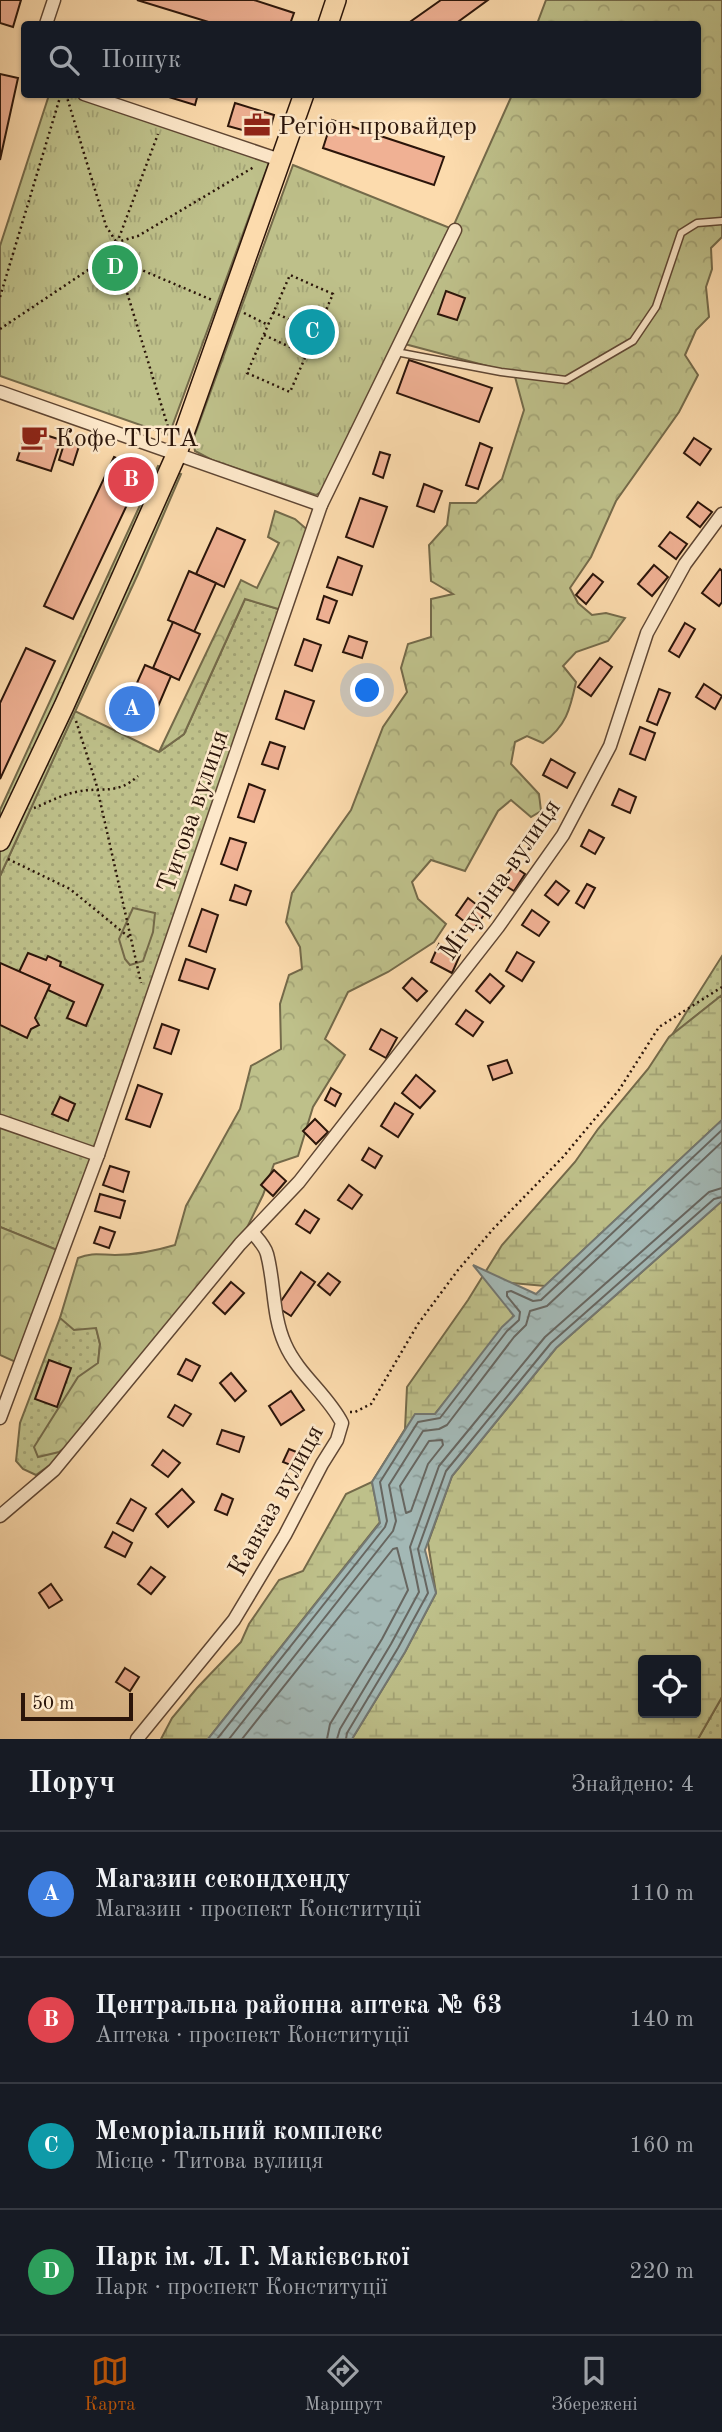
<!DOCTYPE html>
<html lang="uk">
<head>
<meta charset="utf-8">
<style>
  body { margin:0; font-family:"Old Standard TT",serif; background:#242831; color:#f1f3f6 }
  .controls { position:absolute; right:21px; bottom:21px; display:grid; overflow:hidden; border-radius:7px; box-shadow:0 2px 5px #0004 }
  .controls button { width:63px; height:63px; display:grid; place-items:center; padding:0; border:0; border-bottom:2px solid #363941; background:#171b24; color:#f1f3f6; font:35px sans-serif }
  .scale { position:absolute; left:21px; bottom:18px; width:112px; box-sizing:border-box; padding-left:7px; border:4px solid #2b150a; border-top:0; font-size:19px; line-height:24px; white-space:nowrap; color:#2b150a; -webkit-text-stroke:5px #fde8ca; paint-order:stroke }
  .you { position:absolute; left:368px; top:691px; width:24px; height:24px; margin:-18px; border:5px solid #fff; border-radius:50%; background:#1a73e8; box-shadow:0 0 0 10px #1a73e833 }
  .badge { display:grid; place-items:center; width:46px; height:46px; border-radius:50%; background:#b45309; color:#fff; font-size:23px; font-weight:700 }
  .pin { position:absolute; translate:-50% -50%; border:4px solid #fff; box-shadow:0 2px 7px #0006 }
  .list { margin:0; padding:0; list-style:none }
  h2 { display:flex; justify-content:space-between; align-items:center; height:91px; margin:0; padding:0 28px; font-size:30px }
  h2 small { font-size:23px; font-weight:400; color:#9ea1a6 }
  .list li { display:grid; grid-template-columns:46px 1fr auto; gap:21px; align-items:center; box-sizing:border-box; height:126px; padding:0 28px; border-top:2px solid #363941 }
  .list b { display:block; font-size:26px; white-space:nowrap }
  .list p { margin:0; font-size:23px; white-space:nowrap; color:#9ea1a6 }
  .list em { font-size:23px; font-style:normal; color:#9ea1a6 }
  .icon { flex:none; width:38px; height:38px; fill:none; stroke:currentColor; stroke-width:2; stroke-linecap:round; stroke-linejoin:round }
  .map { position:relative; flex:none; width:722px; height:1739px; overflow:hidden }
  .search { position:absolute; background:#171b24; box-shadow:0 2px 5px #0004; left:21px; right:21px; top:21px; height:77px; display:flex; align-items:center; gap:18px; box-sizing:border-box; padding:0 24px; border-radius:7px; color:#9ea1a6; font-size:26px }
  .sheet { height:595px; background:#171b24 }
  nav { display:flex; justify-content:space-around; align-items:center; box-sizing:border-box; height:98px; border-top:2px solid #363941; background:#171b24; font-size:19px; color:#9ea1a6 }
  nav a { display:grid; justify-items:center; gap:4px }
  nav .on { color:#b45309 }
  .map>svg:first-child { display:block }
  .grass { fill:url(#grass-dots); stroke:#746a4a; stroke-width:2 }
  .forest { fill:url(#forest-crowns); stroke:#746a4a; stroke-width:2 }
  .wetland { fill:url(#wetland-marsh); stroke:#746a4a; stroke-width:2; fill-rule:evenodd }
  .park { fill:url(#park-tufts); stroke:#746a4a; stroke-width:2 }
  .water { fill:url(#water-ripples); stroke:#737771; stroke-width:2 }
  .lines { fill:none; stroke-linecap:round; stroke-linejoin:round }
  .shore { stroke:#676660; stroke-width:2 }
  .building { fill:#f0b194; stroke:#2b150a; stroke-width:2 }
  .lane-casing { stroke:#5f4633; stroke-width:9 }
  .street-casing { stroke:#5f4633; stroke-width:15 }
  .primary-casing { stroke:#2b150a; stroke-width:22 }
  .path { stroke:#2b150a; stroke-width:2.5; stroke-dasharray:2 3.5; stroke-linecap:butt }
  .lane { stroke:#fde8ca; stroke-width:6 }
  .street { stroke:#fde8ca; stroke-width:12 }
  .primary { stroke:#fcdbad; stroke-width:19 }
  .labels { text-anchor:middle; stroke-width:5; stroke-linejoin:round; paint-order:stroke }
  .poi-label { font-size:26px; fill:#2b150a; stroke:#fde8ca; text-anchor:start }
  .street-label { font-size:26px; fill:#2b150a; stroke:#fde8ca }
</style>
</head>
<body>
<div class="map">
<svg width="722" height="1739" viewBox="0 0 722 1739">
  <defs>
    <pattern id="grass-dots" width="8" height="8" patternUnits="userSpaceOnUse" patternTransform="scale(1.75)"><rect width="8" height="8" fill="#bec08a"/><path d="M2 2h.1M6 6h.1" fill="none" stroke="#a3a476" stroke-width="1.8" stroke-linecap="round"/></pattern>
    <pattern id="forest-crowns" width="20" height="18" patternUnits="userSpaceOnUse" patternTransform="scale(1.75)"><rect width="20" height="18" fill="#bec08a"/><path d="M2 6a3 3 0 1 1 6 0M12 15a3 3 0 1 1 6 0" fill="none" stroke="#a3a476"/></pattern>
    <pattern id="wetland-marsh" width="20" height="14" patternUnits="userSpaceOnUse" patternTransform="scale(1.75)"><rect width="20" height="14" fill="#bec08a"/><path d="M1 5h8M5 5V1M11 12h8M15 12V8" fill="none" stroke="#a3a476"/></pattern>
    <pattern id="park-tufts" width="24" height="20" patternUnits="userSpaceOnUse" patternTransform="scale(1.75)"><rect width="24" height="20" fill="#bec08a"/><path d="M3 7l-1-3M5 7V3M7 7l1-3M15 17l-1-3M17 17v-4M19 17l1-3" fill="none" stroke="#a3a476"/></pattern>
    <pattern id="water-ripples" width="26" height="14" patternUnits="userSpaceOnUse" patternTransform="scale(1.75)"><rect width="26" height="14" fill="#a3b8b5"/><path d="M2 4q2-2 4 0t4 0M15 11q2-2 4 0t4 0" fill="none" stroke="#8c9d9a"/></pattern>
  </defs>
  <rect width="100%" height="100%" fill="#fcdbad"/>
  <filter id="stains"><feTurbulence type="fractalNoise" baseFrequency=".00286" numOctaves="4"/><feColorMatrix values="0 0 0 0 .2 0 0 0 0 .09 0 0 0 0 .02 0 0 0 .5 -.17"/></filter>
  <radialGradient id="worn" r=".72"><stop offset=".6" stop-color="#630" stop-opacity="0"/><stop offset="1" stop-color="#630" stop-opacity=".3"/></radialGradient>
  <!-- grass -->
  <g class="grass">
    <path d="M245 599 285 611 62 1252 0 1227V876L75 711 159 752 184 734Z"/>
    <path d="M722 956V995L672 1035Z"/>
    <path d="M60 1318 96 1327 100 1344 98 1364 61 1457 36 1475 23 1469 16 1461 20 1423Z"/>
    <path d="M722 1697V1739H698Z"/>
  </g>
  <!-- forest -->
  <g class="forest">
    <path d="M546 0H722V237L711 248 712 269 706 287 709 317 696 330 685 355 698 375 679 412 616 501 591 557 570 588 578 603 592 615 606 613 625 618 608 641 576 652 563 666 576 682C570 710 566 726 543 743L527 736 515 742 511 764 539 794 541 811 531 817 511 800 498 811 465 871 431 860 412 882 418 899 446 924 434 942 388 972 348 992 325 1039 345 1055 313 1107 298 1156 274 1164 263 1195 237 1248 84 1433 59 1452 38 1457 34 1447 78 1377 98 1363 100 1344 96 1328 74 1330 60 1318 78 1258C92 1252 101 1255 115 1255 137 1255 155 1251 175 1245L186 1206 240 1109 251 1066 281 1049 280 1004 289 975 302 969 300 947 286 922 292 893 351 810 383 727 407 692 401 668 408 644 431 637V599L453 594 431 581 429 545 447 525 450 503H476L502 479 524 410 514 373 401 343 512 95 698 94V24H537Z"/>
    <path d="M158 466 181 474 138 574 0 876V810Z"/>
    <path d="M275 511 295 519 311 533 285 611 245 599 184 734 159 752 241 580 257 588 279 543 268 537Z"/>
    <path d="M133 908 155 913 153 932 143 961 130 965 125 959 119 939Z"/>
    <path d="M0 1227 62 1252 20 1364 0 1355Z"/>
  </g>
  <!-- wetland -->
  <g class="wetland">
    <path d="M722 995V1120L545 1286 512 1283 500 1288 514 1315 422 1430 372 1482 380 1522 208 1739H161L172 1718 197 1688 241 1642 249 1624 279 1580 303 1571 346 1494 372 1482 405 1429 407 1387 468 1300 502 1245 575 1162 598 1129 648 1069 669 1037Z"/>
    <path d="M722 1201V1697L698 1739H352L405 1652 436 1593 428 1543 452 1476 556 1348ZM643 1660H696V1713H643Z"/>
  </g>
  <!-- park -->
  <g class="park">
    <path d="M49 95H84L271 157 169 435 0 376V246Z"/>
    <path d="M293 165 455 230 330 486 316 495 212 460 195 451 193 440Z"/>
  </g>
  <!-- water -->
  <path class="water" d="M722 1120V1201L556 1348 452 1476 425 1550 436 1593 405 1652 352 1739H208L380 1523 372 1482 415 1414H435L502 1327 514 1316 473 1265 536 1294Z"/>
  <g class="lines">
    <!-- shore -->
    <g class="shore">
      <path d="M442 1440 443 1445 428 1464 411 1511 406 1513 400 1486 429 1441Z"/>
      <path d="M217 1739 385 1527 387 1521 380 1482 418 1422 440 1418 507 1331 519 1320 520 1312 507 1296V1292L511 1291 533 1301 541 1300 722 1130"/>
      <path d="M229 1739 393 1531 396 1521 389 1485 423 1431 439 1429 447 1425 514 1337 526 1325 530 1311 547 1306 722 1142"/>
      <path d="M242 1739 393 1549 397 1548 408 1590 382 1639 330 1724 327 1739"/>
      <path d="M337 1739 340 1729 391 1644 419 1592 410 1547 439 1466 545 1337 709 1192 722 1188"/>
      <path d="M346 1739 347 1733 398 1648 428 1593 418 1549 446 1471 551 1343 714 1199 722 1197"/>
    </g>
  </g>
  <!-- building -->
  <g class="building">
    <path d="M0 0H21L13 27 0 23Z"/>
    <path d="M137 0H254L294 13 290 24H215Z"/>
    <path d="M441 0H488L455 24H407Z"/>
    <path d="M0 74 18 78 0 160Z"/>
    <path d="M159 94H198L195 105Z"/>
    <path d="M235 103 274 115 268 137 228 126Z"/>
    <path d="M332 120 444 157 434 185 323 148Z"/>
    <path d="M446 291 465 298 457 320 438 314Z"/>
    <path d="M409 360 492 388 479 422 397 393Z"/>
    <path d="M27 429 61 440 51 471 17 460Z"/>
    <path d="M694 438 711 449 700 465 684 453Z"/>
    <path d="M65 441 79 446 73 465 59 460Z"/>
    <path d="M480 443 492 448 478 489 466 485Z"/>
    <path d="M380 452 390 455 383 478 373 474Z"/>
    <path d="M114 457 143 471 73 619 44 606Z"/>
    <path d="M424 484 442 491 434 512 417 506Z"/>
    <path d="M360 498 387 507 373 547 346 537Z"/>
    <path d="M698 502 712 512 700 527 687 517Z"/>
    <path d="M217 528 245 540 224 587 196 574Z"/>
    <path d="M670 532 687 544 676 559 659 546Z"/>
    <path d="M338 557 362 566 352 595 327 587Z"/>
    <path d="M654 565 668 577 652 596 638 584Z"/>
    <path d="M720 569 722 571V602L719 606 702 593Z"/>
    <path d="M189 571 216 583 194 632 168 620Z"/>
    <path d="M593 574 603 582 586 604 576 595Z"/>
    <path d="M324 596 337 601 329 623 317 619Z"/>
    <path d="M173 622 200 634 179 680 153 668Z"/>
    <path d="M685 623 695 629 679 657 669 651Z"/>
    <path d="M349 636 367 642 362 658 343 652Z"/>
    <path d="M304 639 321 645 312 671 295 665Z"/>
    <path d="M26 648 55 661 0 779V703Z"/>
    <path d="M600 658 612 667 591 696 578 687Z"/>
    <path d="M145 665 171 676 151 723 124 712Z"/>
    <path d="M704 684 722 696 715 709 696 697Z"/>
    <path d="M659 689 670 693 657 725 647 721Z"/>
    <path d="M285 691 314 701 304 729 276 719Z"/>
    <path d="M640 727 655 733 645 760 630 754Z"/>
    <path d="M270 742 285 747 278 769 262 764Z"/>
    <path d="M551 759 575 773 567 788 543 775Z"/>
    <path d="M249 784 265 790 254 822 238 817Z"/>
    <path d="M619 789 636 797 630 813 612 805Z"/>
    <path d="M589 830 604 838 595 854 581 846Z"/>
    <path d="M230 838 246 843 237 870 221 864Z"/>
    <path d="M513 866 525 874 514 891 501 883Z"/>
    <path d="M556 881 569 891 558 905 545 895Z"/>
    <path d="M587 884 595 888 584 908 576 903Z"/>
    <path d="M235 885 251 891 246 905 230 900Z"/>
    <path d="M468 898 486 912 474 929 456 915Z"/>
    <path d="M202 909 218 915 206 952 189 946Z"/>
    <path d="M532 910 549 922 539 936 522 925Z"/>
    <path d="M439 944 460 955 452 973 431 962Z"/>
    <path d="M517 952 534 962 522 981 506 971Z"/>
    <path d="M28 953 46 960 48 956 61 962 60 966 103 985 86 1026 67 1018 74 1002 48 990 50 985 19 972Z"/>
    <path d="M186 959 215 969 208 989 179 980Z"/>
    <path d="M0 963 50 985 35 1018 39 1025 31 1029 27 1038 0 1025Z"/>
    <path d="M490 974 504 986 490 1003 476 991Z"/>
    <path d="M412 978 427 991 417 1001 403 988Z"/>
    <path d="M466 1010 483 1022 473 1036 456 1024Z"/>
    <path d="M162 1024 179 1030 171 1054 154 1048Z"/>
    <path d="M381 1029 397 1038 386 1058 370 1049Z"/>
    <path d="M507 1060 512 1073 493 1080 488 1066Z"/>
    <path d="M416 1075 435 1091 420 1108 402 1093Z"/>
    <path d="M138 1085 162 1094 150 1127 126 1119Z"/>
    <path d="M331 1088 341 1094 335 1106 325 1100Z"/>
    <path d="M60 1097 75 1104 68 1121 52 1114Z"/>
    <path d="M395 1103 413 1114 398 1137 381 1126Z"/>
    <path d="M315 1119 328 1132 316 1144 303 1131Z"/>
    <path d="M369 1148 382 1156 375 1168 362 1160Z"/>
    <path d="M110 1166 129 1172 123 1192 103 1185Z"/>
    <path d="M274 1170 286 1181 273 1196 261 1185Z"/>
    <path d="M349 1185 362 1195 352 1209 338 1200Z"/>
    <path d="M100 1194 125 1201 120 1218 95 1211Z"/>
    <path d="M305 1210 319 1219 310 1233 296 1224Z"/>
    <path d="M100 1227 115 1232 109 1248 94 1243Z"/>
    <path d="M301 1272 315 1282 291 1316 277 1307Z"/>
    <path d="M328 1273 340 1282 330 1295 318 1285Z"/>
    <path d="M231 1282 244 1293 225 1314 213 1303Z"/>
    <path d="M186 1359 200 1366 192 1381 178 1374Z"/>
    <path d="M49 1360 71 1368 57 1407 35 1399Z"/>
    <path d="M231 1373 246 1391 235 1401 220 1383Z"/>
    <path d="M291 1391 304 1410 281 1425 269 1406Z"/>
    <path d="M175 1405 191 1414 183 1426 168 1417Z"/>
    <path d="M222 1430 244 1437 239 1452 217 1444Z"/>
    <path d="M289 1449 304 1455 298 1468 283 1462Z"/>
    <path d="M163 1450 180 1463 168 1477 152 1465Z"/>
    <path d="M182 1489 194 1502 168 1527 156 1514Z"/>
    <path d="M222 1494 233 1499 227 1515 215 1510Z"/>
    <path d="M131 1499 146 1508 133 1531 117 1523Z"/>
    <path d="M113 1532 132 1543 125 1557 105 1547Z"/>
    <path d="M151 1567 165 1577 151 1594 138 1584Z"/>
    <path d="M51 1584 62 1600 49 1608 39 1593Z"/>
    <path d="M125 1668 139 1677 130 1691 116 1682Z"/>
  </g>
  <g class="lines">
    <defs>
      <path id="lane" d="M396 352 501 372 566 380 633 341 656 307 681 233 697 223 722 221"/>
      <g id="street">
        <path d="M46 24 54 0"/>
        <path d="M84 94 280 160"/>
        <path d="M0 392 321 505"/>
        <path d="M0 1121 98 1155"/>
        <path d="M0 1418 98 1155 321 505 455 230"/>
        <path d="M0 1516 54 1470 240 1244 299 1182 498 927 563 835 610 746 647 633 685 564 722 514"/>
        <path d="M137 1739 234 1620 285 1535 322 1464 337 1440 342 1423C328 1395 298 1374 285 1344 272 1315 275 1284 267 1254 265 1246 257 1238 252 1232"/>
      </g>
      <g id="primary">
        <path d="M328 24 336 0"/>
        <path d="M0 841 64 706 177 453 304 94"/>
      </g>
    </defs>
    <!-- lane casing -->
    <use href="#lane" class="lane-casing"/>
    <!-- street casing -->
    <use href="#street" class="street-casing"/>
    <!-- primary casing -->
    <use href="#primary" class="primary-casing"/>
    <!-- path -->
    <g class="path">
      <path d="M66 94 106 226 117 243 123 262 118 263 168 427"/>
      <path d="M395 94H402"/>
      <path d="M117 243 158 134"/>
      <path d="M103 260 105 267 118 263"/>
      <path d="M123 262 212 300"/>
      <path d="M0 297 61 94"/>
      <path d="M273 312 317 332"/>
      <path d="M244 313 268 325 290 275 333 294 290 392 247 373 268 325"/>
      <path d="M0 329 103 260 100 247 138 236 254 167"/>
      <path d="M264 335 305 354"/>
      <path d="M76 721 96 783 141 983"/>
      <path d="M34 808C47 803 61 795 76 792 102 786 116 796 138 776"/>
      <path d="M8 859 70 889 130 938"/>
      <path d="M350 1412H355L371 1404 418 1324 458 1270 494 1228 563 1157 619 1090 659 1027 722 987"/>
    </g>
    <!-- lane -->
    <use href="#lane" class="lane"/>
    <!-- street -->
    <use href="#street" class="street"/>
    <!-- primary -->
    <use href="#primary" class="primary"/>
  </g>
  <!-- icons -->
  <defs>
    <symbol id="office-bare" viewBox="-9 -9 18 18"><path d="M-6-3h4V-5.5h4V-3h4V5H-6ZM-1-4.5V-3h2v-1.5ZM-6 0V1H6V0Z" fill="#8f2418" stroke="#fde8ca" stroke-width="2.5" paint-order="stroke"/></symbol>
    <symbol id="cafe-bare" viewBox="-9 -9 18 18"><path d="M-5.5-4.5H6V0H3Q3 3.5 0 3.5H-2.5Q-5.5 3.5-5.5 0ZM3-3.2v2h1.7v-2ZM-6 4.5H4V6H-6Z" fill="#8f2418" stroke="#fde8ca" stroke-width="2.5" paint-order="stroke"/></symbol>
  </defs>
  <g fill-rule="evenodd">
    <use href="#office-bare" x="238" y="106" width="38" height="38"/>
    <use href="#cafe-bare" x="15" y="418" width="38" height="38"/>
  </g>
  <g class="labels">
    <!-- poi labels -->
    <g class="poi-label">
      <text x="278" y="134">Регіон провайдер</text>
      <text x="55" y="446">Кофе TUTA</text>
    </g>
    <!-- street labels -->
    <g class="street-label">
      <text transform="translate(192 811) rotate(-71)" y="9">Титова вулиця</text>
      <text transform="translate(499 879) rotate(-55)" y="9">Мічуріна вулиця</text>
      <text transform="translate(275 1500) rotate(-61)" y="9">Кавказ вулиця</text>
    </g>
  </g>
  <rect width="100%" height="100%" filter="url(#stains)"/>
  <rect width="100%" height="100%" fill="url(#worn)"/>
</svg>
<div class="controls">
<button><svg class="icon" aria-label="locate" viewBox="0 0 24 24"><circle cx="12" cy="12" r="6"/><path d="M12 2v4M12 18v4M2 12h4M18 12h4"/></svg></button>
</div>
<div class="scale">50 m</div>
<div class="you"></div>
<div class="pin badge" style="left:132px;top:709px;background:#3f7fe0">A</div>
<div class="pin badge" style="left:131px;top:480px;background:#e0444e">B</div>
<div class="pin badge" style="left:312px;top:332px;background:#0f9aa8">C</div>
<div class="pin badge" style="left:115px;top:268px;background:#2e9e5b">D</div>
<div class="search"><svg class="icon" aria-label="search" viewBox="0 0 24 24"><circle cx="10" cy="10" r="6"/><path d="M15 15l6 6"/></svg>Пошук</div>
</div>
<section class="sheet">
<h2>Поруч<small>Знайдено: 4</small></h2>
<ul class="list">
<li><span class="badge" style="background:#3f7fe0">A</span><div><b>Магазин секондхенду</b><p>Магазин · проспект Конституції</p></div><em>110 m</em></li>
<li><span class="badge" style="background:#e0444e">B</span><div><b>Центральна районна аптека № 63</b><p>Аптека · проспект Конституції</p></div><em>140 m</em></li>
<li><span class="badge" style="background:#0f9aa8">C</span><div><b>Меморіальний комплекс</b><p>Місце · Титова вулиця</p></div><em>160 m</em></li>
<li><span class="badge" style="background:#2e9e5b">D</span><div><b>Парк ім. Л. Г. Макієвської</b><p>Парк · проспект Конституції</p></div><em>220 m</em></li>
</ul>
</section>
<nav>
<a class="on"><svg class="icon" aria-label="map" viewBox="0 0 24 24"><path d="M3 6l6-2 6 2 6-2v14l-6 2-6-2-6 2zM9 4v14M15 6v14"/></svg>Карта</a>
<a><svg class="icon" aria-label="directions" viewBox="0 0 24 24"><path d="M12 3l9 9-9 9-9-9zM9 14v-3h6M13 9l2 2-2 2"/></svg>Маршрут</a>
<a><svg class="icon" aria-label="saved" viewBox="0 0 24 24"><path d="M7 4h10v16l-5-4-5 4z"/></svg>Збережені</a>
</nav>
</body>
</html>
